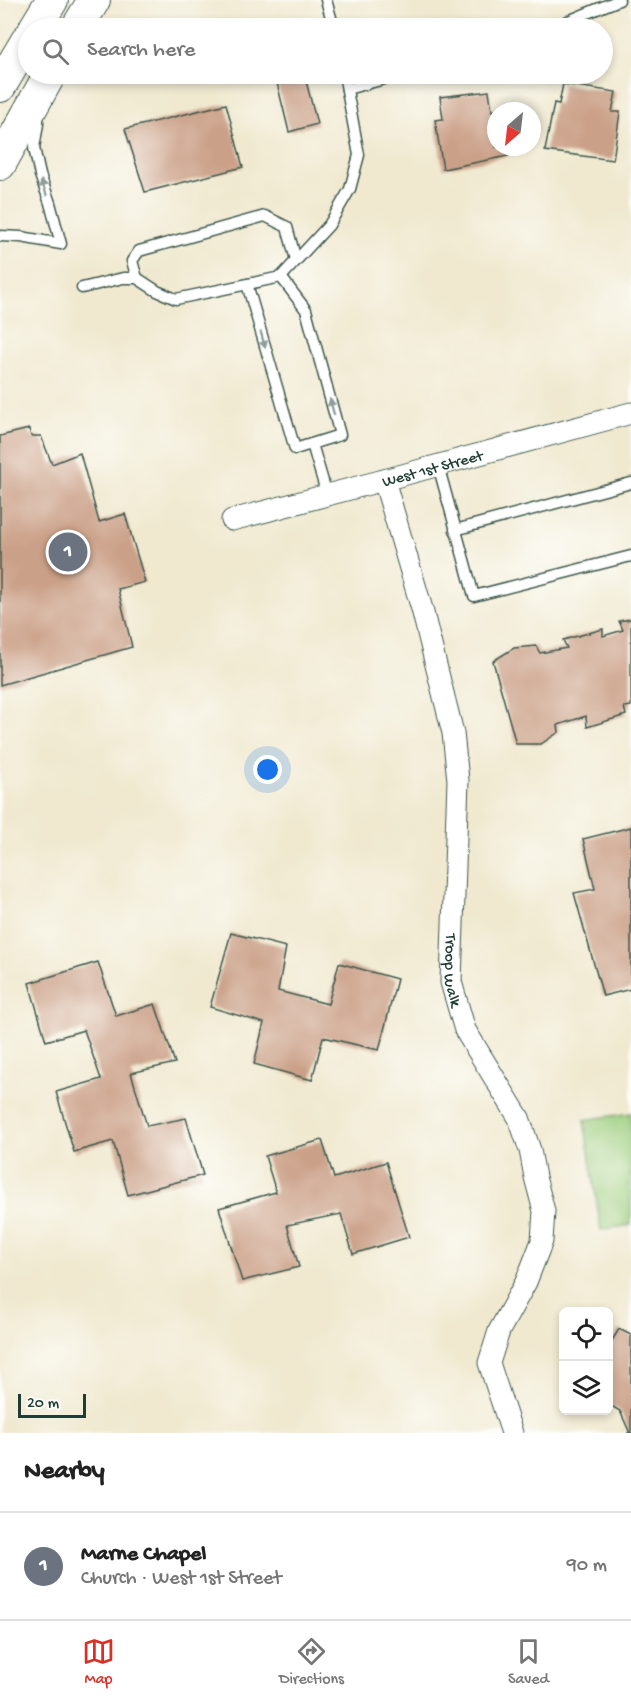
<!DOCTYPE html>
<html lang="en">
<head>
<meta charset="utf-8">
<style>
  body { margin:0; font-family:"Gochi Hand",sans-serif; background:#f6f6f6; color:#222 }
  .controls { position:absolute; right:18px; bottom:18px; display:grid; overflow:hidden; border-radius:9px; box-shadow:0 3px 9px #0003 }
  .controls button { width:54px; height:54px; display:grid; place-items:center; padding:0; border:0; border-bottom:2px solid #e0e0e0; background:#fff; color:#222; font:30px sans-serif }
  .compass { position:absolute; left:487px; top:102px; width:54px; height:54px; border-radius:50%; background:#fff; box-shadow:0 3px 9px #0003; rotate:208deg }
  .scale { position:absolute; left:18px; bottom:15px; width:68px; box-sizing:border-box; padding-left:6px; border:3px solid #1f3d34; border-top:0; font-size:16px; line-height:21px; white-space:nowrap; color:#1f3d34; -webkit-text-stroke:4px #fdfcf7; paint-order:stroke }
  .you { position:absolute; left:268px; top:770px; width:21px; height:21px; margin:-15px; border:4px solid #fff; border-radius:50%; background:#1a73e8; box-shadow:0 0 0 9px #1a73e833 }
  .badge { display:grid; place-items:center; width:39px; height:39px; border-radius:50%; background:#d93025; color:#fff; font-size:20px; font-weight:700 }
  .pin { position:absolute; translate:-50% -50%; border:3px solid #fff; box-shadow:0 2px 6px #0006 }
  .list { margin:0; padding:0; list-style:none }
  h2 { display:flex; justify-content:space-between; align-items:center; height:78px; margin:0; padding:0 24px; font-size:26px }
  h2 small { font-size:20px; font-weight:400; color:#767676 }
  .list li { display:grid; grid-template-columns:39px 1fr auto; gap:18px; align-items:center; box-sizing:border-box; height:108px; padding:0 24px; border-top:2px solid #e0e0e0 }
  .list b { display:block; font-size:22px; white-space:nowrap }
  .list p { margin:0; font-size:20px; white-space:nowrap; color:#767676 }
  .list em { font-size:20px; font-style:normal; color:#767676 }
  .icon { flex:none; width:33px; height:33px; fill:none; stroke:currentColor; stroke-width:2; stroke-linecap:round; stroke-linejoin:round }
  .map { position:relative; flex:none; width:631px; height:1433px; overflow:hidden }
  .search { position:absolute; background:#fff; box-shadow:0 3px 9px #0003; left:18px; right:18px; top:18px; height:66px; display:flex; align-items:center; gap:15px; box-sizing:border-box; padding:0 21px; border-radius:33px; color:#767676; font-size:22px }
  .sheet { height:186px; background:#fff }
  nav { display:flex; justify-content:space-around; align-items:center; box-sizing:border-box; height:84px; border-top:2px solid #e0e0e0; background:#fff; font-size:16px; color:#767676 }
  nav a { display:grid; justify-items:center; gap:3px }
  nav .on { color:#d93025 }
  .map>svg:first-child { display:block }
  .green { fill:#9acc7b; stroke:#5c8458; stroke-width:1.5 }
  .building { fill:#cba088 }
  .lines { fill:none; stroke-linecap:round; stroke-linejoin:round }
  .lane-casing { stroke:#3e574b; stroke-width:13 }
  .street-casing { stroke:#3e574b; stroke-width:23 }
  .primary-casing { stroke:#3e574b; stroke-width:34 }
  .lane { stroke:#fff; stroke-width:10 }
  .street { stroke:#fff; stroke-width:21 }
  .primary { stroke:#fff; stroke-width:32 }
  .oneway { fill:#8f9e9a }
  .labels { text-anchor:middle; stroke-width:5; stroke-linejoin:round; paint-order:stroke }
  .street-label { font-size:16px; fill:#1f3d34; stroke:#fdfcf7 }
</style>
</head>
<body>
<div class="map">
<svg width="631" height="1433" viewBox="0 0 631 1433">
  <rect width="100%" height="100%" fill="#fdfcf7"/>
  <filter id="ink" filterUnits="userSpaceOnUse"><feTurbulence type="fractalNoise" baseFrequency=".0167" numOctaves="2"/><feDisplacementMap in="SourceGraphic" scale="12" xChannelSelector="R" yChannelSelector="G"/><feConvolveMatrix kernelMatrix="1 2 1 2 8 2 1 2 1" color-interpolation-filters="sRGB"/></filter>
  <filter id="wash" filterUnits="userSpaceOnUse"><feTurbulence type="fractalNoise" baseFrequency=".008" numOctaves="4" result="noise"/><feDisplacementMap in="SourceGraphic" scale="24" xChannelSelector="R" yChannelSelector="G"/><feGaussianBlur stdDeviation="1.35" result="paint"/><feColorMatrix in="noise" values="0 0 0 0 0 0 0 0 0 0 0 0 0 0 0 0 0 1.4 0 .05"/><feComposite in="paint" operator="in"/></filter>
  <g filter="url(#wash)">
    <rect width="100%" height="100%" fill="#f0e9d0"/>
    <!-- green -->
    <path class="green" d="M631 1113V1225L601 1230 584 1120Z"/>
    <g id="blocks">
      <!-- building -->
      <g class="building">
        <path d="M305 77 317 124 289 132 277 83Z"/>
        <path d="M563 84 616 92 612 112H620L613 160 545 151 554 103 559 104Z"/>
        <path d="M489 91 492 111 496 110V147H507L508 156 443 169 435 120 443 119 440 97Z"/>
        <path d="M226 104 243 167 145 192 125 129Z"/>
        <path d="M29 429 31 436H41L52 464 80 453 99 522 125 514 145 582 118 589 132 647 0 685V436Z"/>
        <path d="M631 619V706L624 707 626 715 587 727 586 716 558 725 559 732 541 744H516L493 661 514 648 536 646 540 653 567 648 563 640 603 629V636L623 630 619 621Z"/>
        <path d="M631 827V989L603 996 574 893 595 889 583 839Z"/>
        <path d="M231 933 286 947 278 991 328 1004 339 963 397 979 379 1050 323 1037 312 1080 254 1064 264 1023 210 1007Z"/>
        <path d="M98 962 116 1016 155 1004 175 1063 131 1073 147 1126 186 1118 203 1175 128 1195 113 1141 74 1152 56 1092 101 1079 84 1030 46 1041 29 983Z"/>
        <path d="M322 1140 334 1178 386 1162 409 1237 353 1254 341 1214 287 1225 299 1267 242 1281 219 1208 276 1192 265 1156Z"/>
        <path d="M619 1329 631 1335V1433H628L629 1431 620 1411 608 1404V1347Z"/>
      </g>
    </g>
  </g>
  <g filter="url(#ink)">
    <use href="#blocks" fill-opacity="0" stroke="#3e574b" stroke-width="1.5"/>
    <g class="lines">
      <defs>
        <g id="lane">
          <path d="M326 0 334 28"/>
          <path d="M551 28 619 0"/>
          <path d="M347 89 403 74"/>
          <path d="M0 236 21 237 61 244 50 203 40 175 34 148 38 124V117"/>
          <path d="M137 278 132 261 139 251 265 216 287 227 296 260"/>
          <path d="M247 284 295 449 340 435 306 310 281 277"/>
          <path d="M82 288 123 278H137L157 291 176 299 281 277 329 225 350 189 359 155 344 74"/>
          <path d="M312 444 327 495"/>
          <path d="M438 465 474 596 631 556"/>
          <path d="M455 530 631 483"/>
        </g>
        <g id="street">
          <path id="s1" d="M384 480 422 609 453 733 458 780 451 982 465 1030 519 1118 530 1150 535 1177 544 1211 542 1241 526 1282 499 1331 489 1363 512 1433"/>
          <path id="s2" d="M232 520 384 480 631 413"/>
        </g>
        <g id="primary">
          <path d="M35 28 52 0"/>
          <path d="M77 28 94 0"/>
          <path d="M0 86 28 39"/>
          <path d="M0 164 50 74"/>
        </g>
      </defs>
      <!-- lane casing -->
      <use href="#lane" class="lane-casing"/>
      <!-- street casing -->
      <use href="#street" class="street-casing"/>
      <!-- primary casing -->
      <use href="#primary" class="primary-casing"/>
      <!-- lane -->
      <use href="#lane" class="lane"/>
      <!-- street -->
      <use href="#street" class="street"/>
      <!-- primary -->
      <use href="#primary" class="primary"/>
    </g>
    <!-- one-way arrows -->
    <defs><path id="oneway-solid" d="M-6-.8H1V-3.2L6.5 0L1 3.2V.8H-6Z" transform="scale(1.5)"/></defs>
    <g class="oneway">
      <use href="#oneway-solid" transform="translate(44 188) rotate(-110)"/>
      <use href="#oneway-solid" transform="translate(263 340) rotate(74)"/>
      <use href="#oneway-solid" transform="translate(332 407) rotate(-105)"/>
    </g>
  </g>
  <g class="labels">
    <!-- street labels -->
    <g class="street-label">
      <text dy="6" stroke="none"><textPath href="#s2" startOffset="207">West 1st Street</textPath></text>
      <text dy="6" stroke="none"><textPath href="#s1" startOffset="500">Troop Walk</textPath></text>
    </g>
  </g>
</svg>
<div class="controls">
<button><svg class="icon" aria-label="locate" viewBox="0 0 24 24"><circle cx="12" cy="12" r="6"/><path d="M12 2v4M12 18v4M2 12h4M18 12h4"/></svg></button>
<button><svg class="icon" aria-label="layers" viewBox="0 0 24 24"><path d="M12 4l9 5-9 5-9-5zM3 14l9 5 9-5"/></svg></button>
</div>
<svg class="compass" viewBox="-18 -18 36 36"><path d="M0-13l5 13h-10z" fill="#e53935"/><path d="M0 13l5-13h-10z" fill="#767676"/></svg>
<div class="scale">20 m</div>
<div class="you"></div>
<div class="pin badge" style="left:68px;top:552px;background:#6b7280">1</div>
<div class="search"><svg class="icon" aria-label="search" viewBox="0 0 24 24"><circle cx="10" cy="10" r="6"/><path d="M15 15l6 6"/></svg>Search here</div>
</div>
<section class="sheet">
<h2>Nearby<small></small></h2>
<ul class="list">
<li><span class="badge" style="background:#6b7280">1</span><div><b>Marne Chapel</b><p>Church · West 1st Street</p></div><em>90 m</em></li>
</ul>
</section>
<nav>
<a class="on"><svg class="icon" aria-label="map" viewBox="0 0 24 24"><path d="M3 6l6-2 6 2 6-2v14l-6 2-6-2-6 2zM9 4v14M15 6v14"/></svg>Map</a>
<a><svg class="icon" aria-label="directions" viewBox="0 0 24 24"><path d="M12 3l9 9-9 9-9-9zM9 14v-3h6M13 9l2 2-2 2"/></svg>Directions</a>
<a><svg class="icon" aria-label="saved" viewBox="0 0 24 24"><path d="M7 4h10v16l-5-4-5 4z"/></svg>Saved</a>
</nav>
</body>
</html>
